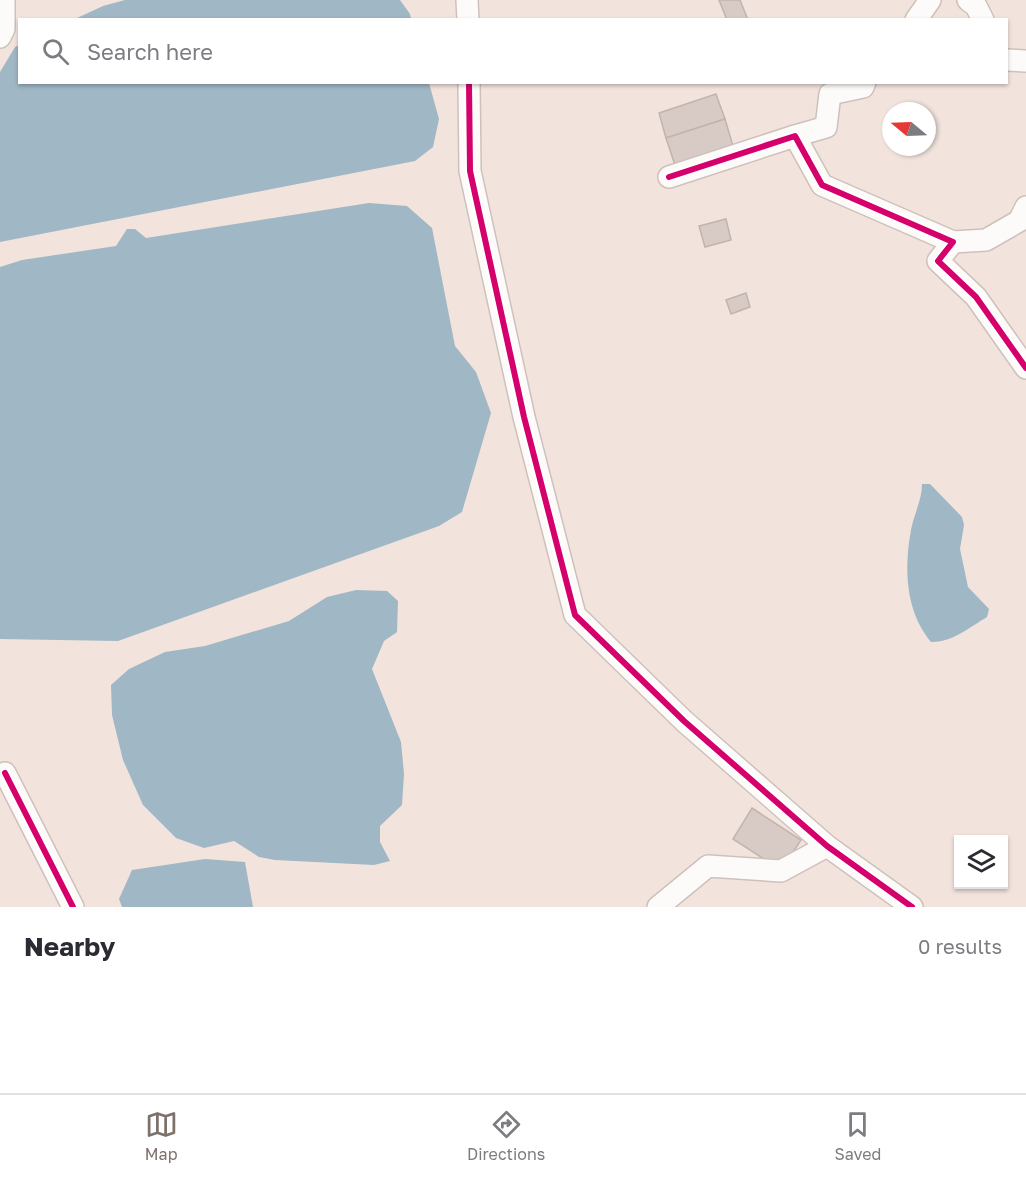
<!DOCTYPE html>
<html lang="en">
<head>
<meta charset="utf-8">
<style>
  body { margin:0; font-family:"Golos Text",sans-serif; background:#f7f7f7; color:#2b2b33 }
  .controls { position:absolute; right:18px; bottom:18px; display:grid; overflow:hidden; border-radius:0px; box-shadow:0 2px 4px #0004 }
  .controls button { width:54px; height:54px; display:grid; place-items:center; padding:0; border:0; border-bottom:2px solid #e1e1e2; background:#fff; color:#2b2b33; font:30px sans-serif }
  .compass { position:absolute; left:882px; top:102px; width:54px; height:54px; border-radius:50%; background:#fff; box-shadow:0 2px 4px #0004; rotate:289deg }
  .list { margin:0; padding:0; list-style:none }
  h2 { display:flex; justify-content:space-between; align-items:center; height:78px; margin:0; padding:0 24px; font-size:26px }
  h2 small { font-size:20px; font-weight:400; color:#7c7c81 }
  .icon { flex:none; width:33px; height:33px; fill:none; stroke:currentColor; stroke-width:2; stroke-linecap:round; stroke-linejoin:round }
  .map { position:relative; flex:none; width:1026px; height:907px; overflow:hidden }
  .search { position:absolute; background:#fff; box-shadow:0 2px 4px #0004; left:18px; right:18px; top:18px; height:66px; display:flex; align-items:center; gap:15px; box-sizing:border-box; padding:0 21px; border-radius:0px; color:#7c7c81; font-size:22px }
  .sheet { height:186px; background:#fff }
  nav { display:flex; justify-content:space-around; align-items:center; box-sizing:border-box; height:84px; border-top:2px solid #e1e1e2; background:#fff; font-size:16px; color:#7c7c81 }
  nav a { display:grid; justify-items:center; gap:3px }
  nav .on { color:#7e706b }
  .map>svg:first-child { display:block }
  .water { fill:#a0b7c5 }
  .building { fill:#d8cbc6; stroke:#c1b4af; stroke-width:1.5 }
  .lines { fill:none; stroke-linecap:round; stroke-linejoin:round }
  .minor-casing { stroke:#cec1bc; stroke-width:24 }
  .minor { stroke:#fdfbfa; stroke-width:21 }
  .cycleway-casing { stroke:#fff; stroke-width:10 }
  .cycleway { stroke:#d6006c; stroke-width:6 }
</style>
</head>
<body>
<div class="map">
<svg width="1026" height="907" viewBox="0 0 1026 907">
  <rect width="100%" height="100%" fill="#f2e3dd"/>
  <!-- water -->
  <g class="water">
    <path d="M125 0H400L410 14 411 19H75L103 6Z"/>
    <path d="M19 45 20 82 429 83 439 119 433 147 415 161 0 242V72L15 47Z"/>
    <path d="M369 203 407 206 432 228 455 346 476 372 491 413 462 512 439 526 118 641 0 639V267L22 260 116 246 127 229H135L146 238Z"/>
    <path d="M922 484H930L962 517 964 525 960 549 968 587 989 609 987 617C970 627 951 643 931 642 905 611 904 568 911 530 914 514 922 500 922 484Z"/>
    <path d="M356 590 387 591 398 601 397 632 384 641 372 669 401 742 404 774 402 805 380 826V842L390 861 374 865 275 860 259 857 234 841 204 848 176 838 143 805 123 760 112 715 111 685 129 669 165 652 205 646 289 621 327 597Z"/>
    <path d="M205 859 245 862 253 907H122L119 899 132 870Z"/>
  </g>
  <!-- building -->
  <g class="building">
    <path d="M719 0H740L748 20H727Z"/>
    <path d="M716 94 725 119 666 138 659 113Z"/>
    <path d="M725 119 733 146 675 165 666 138Z"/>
    <path d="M726 219 731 240 705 247 699 226Z"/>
    <path d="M746 293 750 307 731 314 726 300Z"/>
    <path d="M752 808 801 840 781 870 733 839Z"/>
  </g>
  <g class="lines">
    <defs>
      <g id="minor">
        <path d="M467 0 468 20"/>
        <path d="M968 0 976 6 983 20"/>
        <path d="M916 20 930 0"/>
        <path d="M0 37 4 29V0"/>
        <path d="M1006 60 1026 61"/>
        <path d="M469 82 470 171 524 417 575 615 684 721 827 846 912 907"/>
        <path d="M795 136 826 127 830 94 863 87 865 82"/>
        <path d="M669 177 795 136 822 185 953 242 938 261 976 297 1026 368"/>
        <path d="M953 242 986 240 1019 221 1026 207"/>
        <path d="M5 773 73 907"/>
        <path d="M658 907 708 866 781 871 827 846"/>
      </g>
    </defs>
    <!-- minor casing -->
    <use href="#minor" class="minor-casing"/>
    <!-- minor -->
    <use href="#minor" class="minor"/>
    <defs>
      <g id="cycleway">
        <path d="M469 82 470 171 524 417 575 615 684 721 827 846 912 907"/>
        <path d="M669 177 795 136 822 185 953 242 938 261 976 297 1026 368"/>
        <path d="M5 773 73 907"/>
      </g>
    </defs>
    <!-- cycleway casing -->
    <use href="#cycleway" class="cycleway-casing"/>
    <!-- cycleway -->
    <use href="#cycleway" class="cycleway"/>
  </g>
</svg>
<div class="controls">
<button><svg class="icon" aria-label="layers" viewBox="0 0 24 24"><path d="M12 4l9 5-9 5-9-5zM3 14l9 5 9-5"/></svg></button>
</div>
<svg class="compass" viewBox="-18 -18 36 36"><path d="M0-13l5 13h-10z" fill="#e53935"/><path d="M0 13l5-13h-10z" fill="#7c7c81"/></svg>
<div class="search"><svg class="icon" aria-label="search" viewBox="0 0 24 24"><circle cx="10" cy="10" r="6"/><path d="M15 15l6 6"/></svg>Search here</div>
</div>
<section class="sheet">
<h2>Nearby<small>0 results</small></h2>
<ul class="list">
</ul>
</section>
<nav>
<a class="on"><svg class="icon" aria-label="map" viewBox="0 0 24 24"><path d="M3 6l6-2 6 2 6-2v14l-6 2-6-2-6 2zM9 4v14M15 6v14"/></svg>Map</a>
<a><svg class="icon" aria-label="directions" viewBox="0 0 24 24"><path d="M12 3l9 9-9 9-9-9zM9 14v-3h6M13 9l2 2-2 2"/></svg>Directions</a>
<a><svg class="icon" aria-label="saved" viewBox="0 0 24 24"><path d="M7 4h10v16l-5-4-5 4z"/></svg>Saved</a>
</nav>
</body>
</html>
